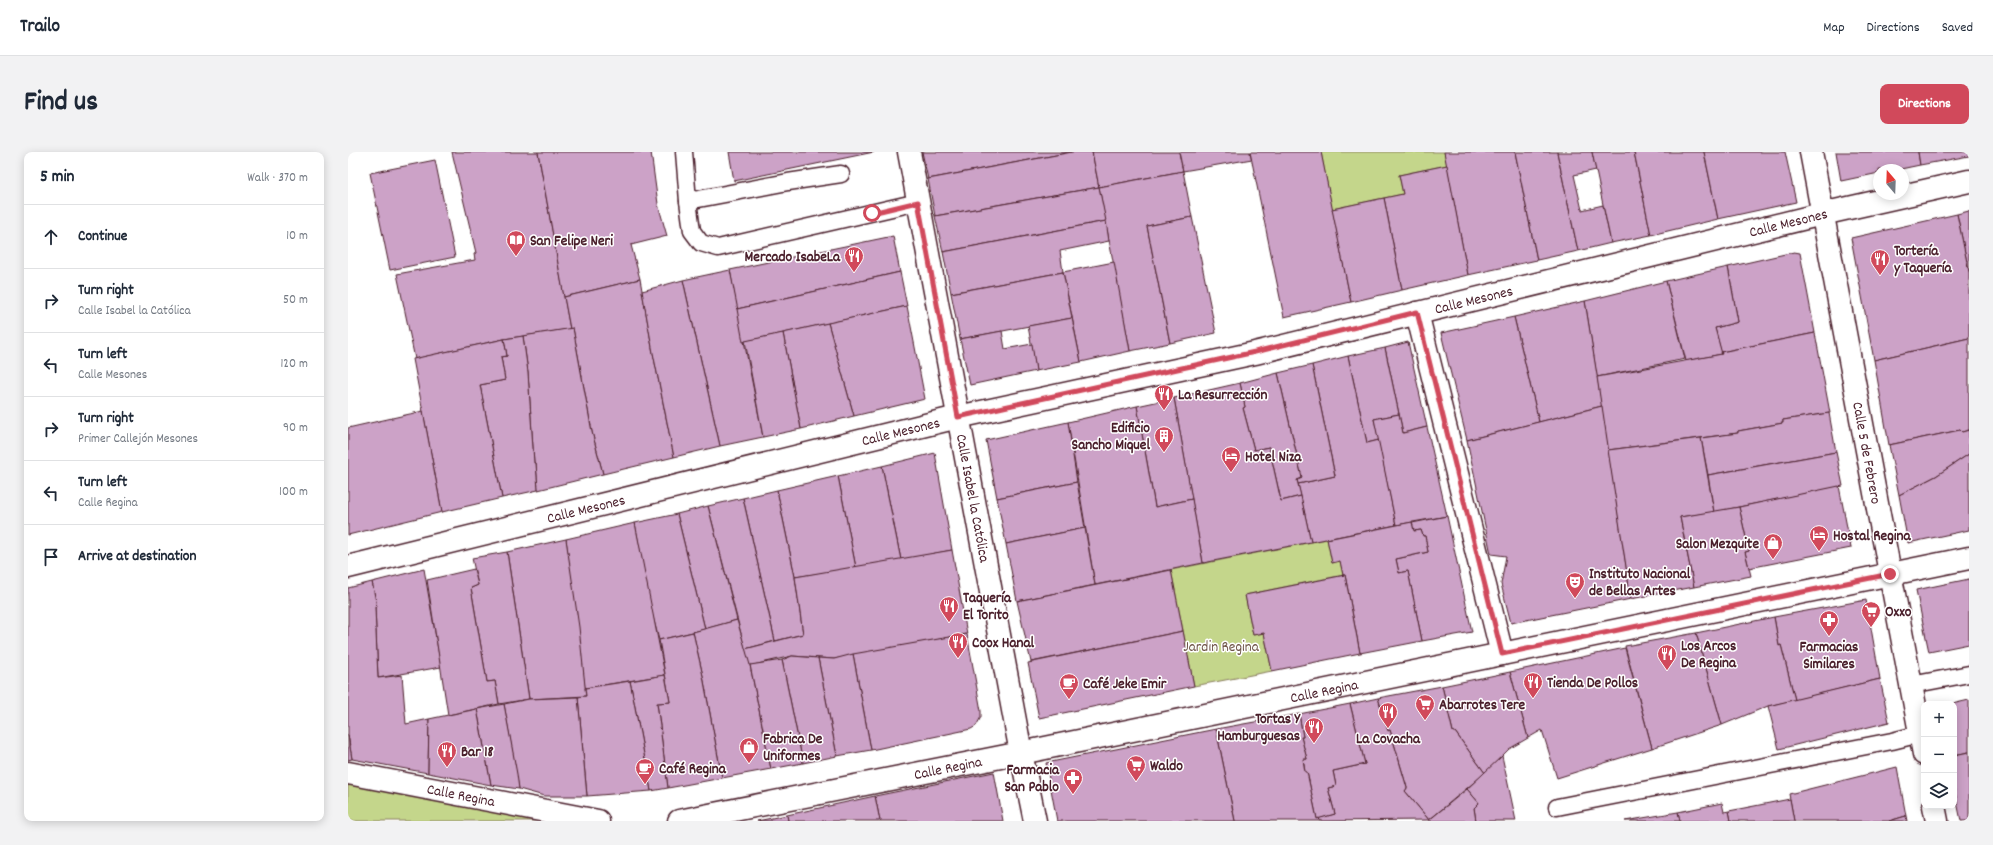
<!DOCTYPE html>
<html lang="en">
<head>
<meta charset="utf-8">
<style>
  body { margin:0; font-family:Dekko,sans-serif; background:#f2f2f3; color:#1f2937 }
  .controls { position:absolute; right:12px; bottom:12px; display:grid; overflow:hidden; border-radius:8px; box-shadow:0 2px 10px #0003 }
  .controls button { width:36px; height:36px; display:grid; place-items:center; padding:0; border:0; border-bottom:1px solid #e0e1e3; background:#fff; color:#1f2937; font:20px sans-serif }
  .compass { position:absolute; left:1525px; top:12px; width:36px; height:36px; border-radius:50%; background:#fff; box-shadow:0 2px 10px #0003; rotate:341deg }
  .stop { position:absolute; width:12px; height:12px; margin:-9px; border:3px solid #d1495b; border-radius:50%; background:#fff }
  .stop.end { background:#d1495b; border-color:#fff; box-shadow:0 1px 4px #0008 }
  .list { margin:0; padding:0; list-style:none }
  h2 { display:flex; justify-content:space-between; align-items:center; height:52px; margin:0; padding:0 16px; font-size:17px }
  h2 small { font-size:13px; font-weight:400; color:#747a83 }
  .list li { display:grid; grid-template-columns:26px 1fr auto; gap:12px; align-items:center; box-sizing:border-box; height:64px; padding:0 16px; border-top:1px solid #e0e1e3 }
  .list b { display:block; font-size:15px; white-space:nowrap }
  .list p { margin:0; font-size:13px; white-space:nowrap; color:#747a83 }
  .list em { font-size:13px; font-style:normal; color:#747a83 }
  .icon { flex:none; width:22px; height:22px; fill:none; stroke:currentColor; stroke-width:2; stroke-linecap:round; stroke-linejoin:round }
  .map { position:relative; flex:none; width:1621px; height:669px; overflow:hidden; border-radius:8px }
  header { display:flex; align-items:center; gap:24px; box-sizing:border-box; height:56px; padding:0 20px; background:#fff; border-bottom:1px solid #e0e1e3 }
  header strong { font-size:19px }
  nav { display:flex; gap:22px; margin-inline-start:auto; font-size:14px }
  .intro { display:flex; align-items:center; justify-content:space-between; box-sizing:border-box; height:96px; padding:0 24px }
  h1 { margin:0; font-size:28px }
  .button { padding:10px 18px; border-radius:8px; background:#d1495b; color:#fff; font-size:14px; font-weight:700 }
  main { display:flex; gap:24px; padding:0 24px }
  aside { flex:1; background:#fff; border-radius:8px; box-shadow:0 2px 10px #0003 }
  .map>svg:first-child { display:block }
  .green { fill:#c4d68b; stroke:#877a5b }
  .building { fill:#cca2c7; stroke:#4a1f2b }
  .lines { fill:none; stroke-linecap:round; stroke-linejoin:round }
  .lane-casing { stroke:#4a1f2b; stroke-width:19 }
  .street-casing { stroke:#4a1f2b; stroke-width:25 }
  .secondary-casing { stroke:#4a1f2b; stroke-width:25 }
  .lane { stroke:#fff; stroke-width:16 }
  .street { stroke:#fff; stroke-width:22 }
  .secondary { stroke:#fff; stroke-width:22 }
  .route { stroke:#d1495b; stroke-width:5 }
  .labels { text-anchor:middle; stroke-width:3; stroke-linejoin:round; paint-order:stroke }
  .street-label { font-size:15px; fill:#4a1f2b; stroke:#fff }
  .poi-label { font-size:15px; font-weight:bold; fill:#4a1f2b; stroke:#fff; text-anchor:start }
  .park-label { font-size:15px; fill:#6f5648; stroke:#fff }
</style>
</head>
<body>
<header>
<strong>Trailo</strong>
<nav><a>Map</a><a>Directions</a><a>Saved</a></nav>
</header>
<div class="intro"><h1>Find us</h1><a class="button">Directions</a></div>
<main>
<aside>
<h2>5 min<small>Walk · 370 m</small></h2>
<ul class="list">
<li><svg class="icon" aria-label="ahead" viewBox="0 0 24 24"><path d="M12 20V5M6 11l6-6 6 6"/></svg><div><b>Continue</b></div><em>10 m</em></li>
<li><svg class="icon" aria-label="right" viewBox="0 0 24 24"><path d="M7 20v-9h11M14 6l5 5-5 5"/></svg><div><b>Turn right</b><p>Calle Isabel la Católica</p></div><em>50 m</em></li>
<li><svg class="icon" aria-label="left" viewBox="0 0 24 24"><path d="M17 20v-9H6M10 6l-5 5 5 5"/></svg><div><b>Turn left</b><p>Calle Mesones</p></div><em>120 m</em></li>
<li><svg class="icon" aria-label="right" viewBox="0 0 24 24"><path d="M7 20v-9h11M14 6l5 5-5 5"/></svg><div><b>Turn right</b><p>Primer Callejón Mesones</p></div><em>90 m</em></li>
<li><svg class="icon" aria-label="left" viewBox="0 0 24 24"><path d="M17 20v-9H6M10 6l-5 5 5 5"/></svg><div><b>Turn left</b><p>Calle Regina</p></div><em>100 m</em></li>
<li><svg class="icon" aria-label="arrive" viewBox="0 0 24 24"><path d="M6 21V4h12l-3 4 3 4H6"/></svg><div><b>Arrive at destination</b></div></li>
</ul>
</aside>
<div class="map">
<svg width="1621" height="669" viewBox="0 0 1621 669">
  <rect width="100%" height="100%" fill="#fff"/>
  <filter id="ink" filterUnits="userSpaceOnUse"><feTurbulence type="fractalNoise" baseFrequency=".025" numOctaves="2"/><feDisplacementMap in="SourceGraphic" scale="8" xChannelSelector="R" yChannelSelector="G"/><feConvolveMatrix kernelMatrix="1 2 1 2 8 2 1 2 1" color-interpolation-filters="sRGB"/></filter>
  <g filter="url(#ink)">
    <!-- green -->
    <g class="green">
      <path d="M973 0H1096L1099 13 1051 23 1055 42 984 57Z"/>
      <path d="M979 387 984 411 992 409 995 423 897 443 905 483 916 481 924 519 846 534 823 418Z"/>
      <path d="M3 629 192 669H0V630Z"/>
    </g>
    <!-- building -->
    <g class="building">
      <path d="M104 0H190L222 177 156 187 67 207 49 122 127 108 126 102 128 101Z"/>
      <path d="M190 0H303L310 52 319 84 283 93 292 127 216 145Z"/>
      <path d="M381 0H526L386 29Z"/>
      <path d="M574 0H724L580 27Z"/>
      <path d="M724 0H744L751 35 587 64 580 27Z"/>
      <path d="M744 0H831L835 19 751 35Z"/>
      <path d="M831 0H902L904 7 835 19Z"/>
      <path d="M902 0H973L1003 150 936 165Z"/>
      <path d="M1096 0H1167L1189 108 1120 123Z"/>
      <path d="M1167 0H1209L1230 99 1189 108Z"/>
      <path d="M1209 0H1244L1248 18 1226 23 1234 58 1255 53 1263 91 1230 99Z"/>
      <path d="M1244 0H1286L1303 83 1263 91Z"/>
      <path d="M1286 0H1356L1370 67 1303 83Z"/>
      <path d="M1356 0H1437L1448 50 1370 67Z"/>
      <path d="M1488 0H1570L1572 13 1548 18H1531V21L1493 29Z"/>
      <path d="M1570 0H1621V4L1572 13Z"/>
      <path d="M87 8 107 105 42 118 22 21Z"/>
      <path d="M1099 13 1120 123 1054 138 1036 46 1055 42 1051 23Z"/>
      <path d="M835 19 844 65 799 74 822 191 782 199 751 35Z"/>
      <path d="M751 35 758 69 595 100 587 64Z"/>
      <path d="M1036 46 1054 138 1003 150 984 57Z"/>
      <path d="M1621 59V120L1609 62Z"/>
      <path d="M1609 62 1621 120V186L1526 208 1503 86Z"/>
      <path d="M844 65 868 181 822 191 799 74Z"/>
      <path d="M758 69 761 89 712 99 715 120 603 141 595 100Z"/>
      <path d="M545 84 552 120 389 157 382 118Z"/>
      <path d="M1446 100 1452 101 1467 181 1373 200 1367 176 1390 170 1380 115Z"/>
      <path d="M766 110 782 199 733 210 715 120Z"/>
      <path d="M1380 115 1390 170 1367 176 1374 202 1338 209 1318 129Z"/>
      <path d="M382 118 415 285 372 294 335 128Z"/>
      <path d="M552 120 559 154 395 190 389 157Z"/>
      <path d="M715 120 724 166 612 187 603 141Z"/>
      <path d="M292 127 305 201 326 305 255 322 244 280 225 176 222 177 216 145Z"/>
      <path d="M335 128 372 294 326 305 305 201 294 139Z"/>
      <path d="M1318 129 1337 207 1249 225 1237 149Z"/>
      <path d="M1237 149 1254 254 1191 270 1166 165Z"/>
      <path d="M559 154 577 247 506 264 480 171Z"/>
      <path d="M1166 165 1191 270 1119 288 1093 181Z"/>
      <path d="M724 166 733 210 688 219 680 174Z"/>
      <path d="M480 171 506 264 453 277 435 181Z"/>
      <path d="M225 176 244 280 255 322 190 338 188 311H186L180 220 175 184Z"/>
      <path d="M654 179 657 197 684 192 688 219 622 233 612 187Z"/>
      <path d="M435 181 453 277 415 285 397 189Z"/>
      <path d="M1467 181 1482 261 1435 268V271L1390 279V281L1260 298 1249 225 1374 202 1373 200Z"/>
      <path d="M175 184 180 220 186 311H188L190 338 154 346 132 233 157 228 153 205 159 204 156 187Z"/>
      <path d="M1621 186V278L1614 280 1612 278 1541 293 1526 208Z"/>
      <path d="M156 187 159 204 153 205 157 228 132 233 154 346 94 360 65 207Z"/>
      <path d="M1060 190 1079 275 1055 281 1037 196Z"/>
      <path d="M1037 196 1051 262 1026 267 1031 288 1019 291 1000 204Z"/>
      <path d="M1000 204 1019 291 1031 288 1048 373 963 390 950 332 987 324 964 213Z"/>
      <path d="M964 213 987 324 950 332 949 328 954 326 930 221Z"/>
      <path d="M930 221 954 326 949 328 953 344 933 349 921 295 906 298 895 256 897 255 892 231Z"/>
      <path d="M892 231 897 255 895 256 906 298 921 295 933 349 953 344 963 390 855 411 826 246Z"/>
      <path d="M826 246 844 347 807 355 789 254Z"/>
      <path d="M789 254 807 355 844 347 855 411 747 433 720 270Z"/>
      <path d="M1254 254 1283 447 1163 471 1153 432 1158 404 1143 402 1119 288Z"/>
      <path d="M75 259 94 360 0 383V276Z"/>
      <path d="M1481 261 1488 300 1360 323 1353 286 1390 281V279L1435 271V268Z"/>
      <path d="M1051 262 1055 281 1079 275 1099 364 1048 373 1026 267Z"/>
      <path d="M720 270 729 330 649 346 638 288Z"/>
      <path d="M1612 278 1614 280 1621 278V302L1588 324 1551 343 1541 293Z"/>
      <path d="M1353 286 1366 360 1332 365 1346 435 1283 447 1260 298Z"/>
      <path d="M1488 300 1495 334 1366 360 1360 323Z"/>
      <path d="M587 301 604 398 553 408 534 314Z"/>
      <path d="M1621 302V378L1560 391 1551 343 1588 324Z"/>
      <path d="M534 314 553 408 508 416 490 324Z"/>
      <path d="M490 324 508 416 447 425 429 338Z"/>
      <path d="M729 330 737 376 658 392 649 346Z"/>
      <path d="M1491 334 1503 396 1401 416 1397 400 1401 399 1391 355Z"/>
      <path d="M429 338 447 425 455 482 427 489 395 346Z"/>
      <path d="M395 346 427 489 397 497 360 354Z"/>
      <path d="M360 354 389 468 357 477 329 362Z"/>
      <path d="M1391 355 1401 399 1397 400 1403 424 1346 435 1332 365Z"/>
      <path d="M329 362 357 477 311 488 302 453 287 371Z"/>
      <path d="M1099 364 1124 480 1074 489 1060 419 1051 421 1048 407 1080 400 1077 384H1075L1073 378 1066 379 1064 371Z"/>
      <path d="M1064 370 1066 379 1073 378 1075 384H1077L1080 400 1048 407 1051 421 1060 419 1074 489 1012 501 997 423H995L992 409 984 411 979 387Z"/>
      <path d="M287 371 317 523 237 536 218 387Z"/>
      <path d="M737 376 747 433 669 449 658 392Z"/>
      <path d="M218 387 231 475 238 544 181 547 159 400Z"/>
      <path d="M604 398 619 482 486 507 444 504 401 514 397 497 455 482 447 425Z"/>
      <path d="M159 400 181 547 151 552 147 529 139 530 123 436 130 433 124 406Z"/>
      <path d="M76 417 93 515 30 526 27 455H29L24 430Z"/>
      <path d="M126 417 130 433 123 436 139 530 147 529 151 552 100 563 79 428Z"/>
      <path d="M823 418 835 479 683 510 669 449Z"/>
      <path d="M997 423 1012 501 924 519 916 481 905 483 897 443Z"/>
      <path d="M1621 427V492L1581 500 1568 438Z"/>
      <path d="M24 430 29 455H27L30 526 54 523 58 572 81 567 80 621 4 607 0 583V436Z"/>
      <path d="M1518 448 1532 527 1447 548 1433 493 1431 494 1426 465Z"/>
      <path d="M1426 465 1431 494 1433 493 1447 548 1420 554 1374 573 1348 481Z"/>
      <path d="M389 468 402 513 423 617 374 626 355 524 345 480Z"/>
      <path d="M835 479 846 534 691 566 680 511Z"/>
      <path d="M345 480 355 524 374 626 320 636 309 551 322 550 311 488Z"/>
      <path d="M1348 481 1374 573 1304 596 1277 494Z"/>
      <path d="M619 482 633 559V565L628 574 623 577 523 598 505 502Z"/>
      <path d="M1277 496 1304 596 1209 626 1194 578 1180 586 1162 520Z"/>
      <path d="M505 502 523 598 489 604 470 506 486 507Z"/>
      <path d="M444 504 470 506 489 604 455 611 434 508Z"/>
      <path d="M434 508 455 611 423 617 402 513Z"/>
      <path d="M1162 520 1180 586 1161 597 1137 621 1107 580H1105L1094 534Z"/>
      <path d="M317 523 322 550 309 551 320 636 303 639 282 529Z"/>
      <path d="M1532 527 1541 570 1431 597 1420 554Z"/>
      <path d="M282 529 303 639 239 644 230 545 238 544 237 536Z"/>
      <path d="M1094 534 1105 580H1107L1137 621 1081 668 1057 639 1059 636 1042 578 1040 579 1030 546Z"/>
      <path d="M230 545 239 644H196L171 637 156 552 181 547Z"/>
      <path d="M1030 546 1040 579 1042 578 1059 636 1057 639 1081 668 972 669 971 666 987 662 980 636 988 634 985 619 1017 612 1002 552Z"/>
      <path d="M1621 548V600L1606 603V552H1604Z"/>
      <path d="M156 552 169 622 171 637 143 633 129 557Z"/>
      <path d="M1002 552 1017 612 985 619 988 634 980 636 987 662 969 667 959 620H957L955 607H959L953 585H955L951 562Z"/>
      <path d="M129 557 143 633 80 621 81 567Z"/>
      <path d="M951 562 955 585H953L959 607H955L957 620H959L969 667 971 666 972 669H887L868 577Z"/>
      <path d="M868 577 887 669H709L698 611Z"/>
      <path d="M0 583 4 607 0 608Z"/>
      <path d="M1621 600V669H1613L1606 635V603Z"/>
      <path d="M1154 604 1168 669H1128L1126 656 1131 651 1119 637Z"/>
      <path d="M1549 615 1558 664 1541 669H1446L1441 642Z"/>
      <path d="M646 620 655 669H532L527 644Z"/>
      <path d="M1119 637 1131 651 1126 656 1128 669H1080Z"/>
      <path d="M527 644 532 669H440L439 663Z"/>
      <path d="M1442 647 1446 669H1383L1381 659Z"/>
      <path d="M1374 651 1376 660 1381 659 1383 669H1332L1330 660Z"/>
      <path d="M1330 660 1332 669H1277Z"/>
      <path d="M439 663 440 669H409Z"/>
      <path d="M1558 664 1559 669H1541Z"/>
    </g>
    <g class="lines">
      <defs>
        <g id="lane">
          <path d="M336 0 340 49 440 30 493 22"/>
          <path d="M340 49 344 79 353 91 370 96 570 50"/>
          <path d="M1563 533 1621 522"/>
          <path d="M1209 655 1544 589 1572 582"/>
        </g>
        <g id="street">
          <path id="s1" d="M1463 0 1576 602"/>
          <path d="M1069 161 1154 502"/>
          <path id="s2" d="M0 415 610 265 907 201 1474 62 1621 29"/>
          <path id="s3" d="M0 621 250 669"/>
          <path d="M1586 654 1589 669"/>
          <path id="s4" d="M331 669 673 601 1621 406"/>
        </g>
        <g id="secondary">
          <path id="s5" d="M561 0 673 601 687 669"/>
        </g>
      </defs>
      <!-- lane casing -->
      <use href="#lane" class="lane-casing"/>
      <!-- street casing -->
      <use href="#street" class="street-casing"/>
      <!-- secondary casing -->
      <use href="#secondary" class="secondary-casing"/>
      <!-- lane -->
      <use href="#lane" class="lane"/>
      <!-- street -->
      <use href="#street" class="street"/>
      <!-- secondary -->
      <use href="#secondary" class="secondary"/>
    </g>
  </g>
  <g class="lines" filter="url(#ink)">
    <!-- route -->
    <path class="route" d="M524 61 570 50 610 265 907 200 1069 160 1154 502 1542 422"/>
  </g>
  <!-- icons -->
  <defs>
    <symbol id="library-pin" viewBox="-11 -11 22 30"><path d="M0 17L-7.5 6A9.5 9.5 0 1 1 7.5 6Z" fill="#d1495b" stroke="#fff"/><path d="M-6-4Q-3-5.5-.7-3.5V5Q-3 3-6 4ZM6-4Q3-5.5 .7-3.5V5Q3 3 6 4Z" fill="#fff"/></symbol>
    <symbol id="restaurant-pin" viewBox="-11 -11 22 30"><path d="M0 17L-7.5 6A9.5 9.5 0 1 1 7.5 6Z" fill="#d1495b" stroke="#fff"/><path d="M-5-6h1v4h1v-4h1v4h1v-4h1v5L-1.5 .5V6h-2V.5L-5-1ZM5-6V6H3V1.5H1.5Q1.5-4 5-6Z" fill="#fff"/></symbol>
    <symbol id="building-pin" viewBox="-11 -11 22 30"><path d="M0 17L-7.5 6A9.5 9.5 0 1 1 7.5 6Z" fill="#d1495b" stroke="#fff"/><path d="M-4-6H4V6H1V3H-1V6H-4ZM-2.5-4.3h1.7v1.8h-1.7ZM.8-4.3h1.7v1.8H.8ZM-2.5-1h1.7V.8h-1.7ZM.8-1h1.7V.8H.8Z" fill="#fff"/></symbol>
    <symbol id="hotel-pin" viewBox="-11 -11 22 30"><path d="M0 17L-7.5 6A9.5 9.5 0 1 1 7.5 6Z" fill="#d1495b" stroke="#fff"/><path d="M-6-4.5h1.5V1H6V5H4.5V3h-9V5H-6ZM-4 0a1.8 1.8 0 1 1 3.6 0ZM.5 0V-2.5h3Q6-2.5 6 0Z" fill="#fff"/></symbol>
    <symbol id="shop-pin" viewBox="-11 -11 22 30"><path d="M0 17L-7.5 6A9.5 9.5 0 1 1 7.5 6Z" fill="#d1495b" stroke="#fff"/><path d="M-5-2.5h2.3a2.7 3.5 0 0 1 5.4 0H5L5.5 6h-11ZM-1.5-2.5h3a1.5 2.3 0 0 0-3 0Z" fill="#fff"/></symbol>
    <symbol id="theatre-pin" viewBox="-11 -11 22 30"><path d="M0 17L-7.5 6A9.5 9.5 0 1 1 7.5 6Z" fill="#d1495b" stroke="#fff"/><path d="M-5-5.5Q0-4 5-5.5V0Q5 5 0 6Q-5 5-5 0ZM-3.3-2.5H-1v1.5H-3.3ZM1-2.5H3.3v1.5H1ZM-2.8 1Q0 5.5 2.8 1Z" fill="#fff"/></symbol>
    <symbol id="supermarket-pin" viewBox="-11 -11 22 30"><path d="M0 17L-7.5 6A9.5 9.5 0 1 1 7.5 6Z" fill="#d1495b" stroke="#fff"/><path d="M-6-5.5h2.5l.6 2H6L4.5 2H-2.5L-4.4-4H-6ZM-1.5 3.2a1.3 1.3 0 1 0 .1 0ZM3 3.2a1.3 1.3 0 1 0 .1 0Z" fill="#fff"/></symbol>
    <symbol id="pharmacy-pin" viewBox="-11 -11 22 30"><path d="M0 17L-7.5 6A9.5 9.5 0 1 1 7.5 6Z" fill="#d1495b" stroke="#fff"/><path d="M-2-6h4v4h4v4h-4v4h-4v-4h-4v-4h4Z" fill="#fff"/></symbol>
    <symbol id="cafe-pin" viewBox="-11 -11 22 30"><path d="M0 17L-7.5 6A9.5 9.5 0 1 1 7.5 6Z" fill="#d1495b" stroke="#fff"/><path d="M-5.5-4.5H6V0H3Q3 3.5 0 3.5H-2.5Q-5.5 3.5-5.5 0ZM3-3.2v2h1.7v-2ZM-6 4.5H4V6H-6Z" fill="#fff"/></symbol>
  </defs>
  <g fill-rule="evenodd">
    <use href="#library-pin" x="157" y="77" width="22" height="30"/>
    <use href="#restaurant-pin" x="495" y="93" width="22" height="30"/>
    <use href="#restaurant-pin" x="1521" y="96" width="22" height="30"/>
    <use href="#restaurant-pin" x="805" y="231" width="22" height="30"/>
    <use href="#building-pin" x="805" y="273" width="22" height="30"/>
    <use href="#hotel-pin" x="872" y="293" width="22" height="30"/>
    <use href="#hotel-pin" x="1460" y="372" width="22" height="30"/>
    <use href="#shop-pin" x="1414" y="380" width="22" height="30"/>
    <use href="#theatre-pin" x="1216" y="419" width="22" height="30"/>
    <use href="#restaurant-pin" x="590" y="443" width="22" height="30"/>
    <use href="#supermarket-pin" x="1512" y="448" width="22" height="30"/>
    <use href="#pharmacy-pin" x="1470" y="457" width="22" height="30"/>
    <use href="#restaurant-pin" x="599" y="479" width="22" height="30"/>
    <use href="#restaurant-pin" x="1308" y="491" width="22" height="30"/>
    <use href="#restaurant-pin" x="1174" y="519" width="22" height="30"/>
    <use href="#cafe-pin" x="710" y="520" width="22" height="30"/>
    <use href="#supermarket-pin" x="1066" y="541" width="22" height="30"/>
    <use href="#restaurant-pin" x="1029" y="549" width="22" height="30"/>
    <use href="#restaurant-pin" x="955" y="564" width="22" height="30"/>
    <use href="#shop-pin" x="390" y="584" width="22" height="30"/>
    <use href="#restaurant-pin" x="88" y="588" width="22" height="30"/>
    <use href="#supermarket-pin" x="777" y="602" width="22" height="30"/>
    <use href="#cafe-pin" x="286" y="605" width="22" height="30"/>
    <use href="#pharmacy-pin" x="714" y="615" width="22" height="30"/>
  </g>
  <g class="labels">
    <!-- street labels -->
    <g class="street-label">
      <text dy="5" stroke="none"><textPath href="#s2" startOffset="1481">Calle Mesones</textPath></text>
      <text dy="5" stroke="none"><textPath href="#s2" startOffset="1157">Calle Mesones</textPath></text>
      <text dy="5" stroke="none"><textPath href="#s2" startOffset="569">Calle Mesones</textPath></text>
      <text dy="5" stroke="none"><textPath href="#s1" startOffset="306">Calle 5 de Febrero</textPath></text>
      <text dy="5" stroke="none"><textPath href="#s5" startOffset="352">Calle Isabel la Católica</textPath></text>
      <text dy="5" stroke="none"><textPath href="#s2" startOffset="245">Calle Mesones</textPath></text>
      <text dy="5" stroke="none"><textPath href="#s4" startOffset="658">Calle Regina</textPath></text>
      <text dy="5" stroke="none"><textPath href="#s4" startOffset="274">Calle Regina</textPath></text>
      <text dy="5" stroke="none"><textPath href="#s3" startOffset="115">Calle Regina</textPath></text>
    </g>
    <!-- poi labels -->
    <g class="poi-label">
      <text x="182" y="93">San Felipe Neri</text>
      <text x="1546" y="103">Tortería<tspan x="1546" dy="17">y Taquería</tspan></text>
      <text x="492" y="109" text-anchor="end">Mercado IsabeLa</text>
      <text x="830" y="247">La Resurrección</text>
      <text x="802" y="280" text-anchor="end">Edificio<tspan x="802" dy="17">Sancho Miquel</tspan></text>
      <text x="897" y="309">Hotel Niza</text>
      <text x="1485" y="388">Hostal Regina</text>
      <text x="1411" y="396" text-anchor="end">Salon Mezquite</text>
      <text x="1241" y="426">Instituto Nacional<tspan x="1241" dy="17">de Bellas Artes</tspan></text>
      <text x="615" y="450">Taquería<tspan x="615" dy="17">El Torito</tspan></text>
      <text x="1537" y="464">Oxxo</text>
      <text x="624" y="495">Coox Hanal</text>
      <text x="1333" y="498">Los Arcos<tspan x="1333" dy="17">De Regina</tspan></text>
      <text x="1481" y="499" text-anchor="middle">Farmacias<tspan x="1481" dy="17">Similares</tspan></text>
      <text x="1199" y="535">Tienda De Pollos</text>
      <text x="735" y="536">Café Jeke Emir</text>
      <text x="1091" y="557">Abarrotes Tere</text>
      <text x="952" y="571" text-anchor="end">Tortas Y<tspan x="952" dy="17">Hamburguesas</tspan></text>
      <text x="415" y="591">Fabrica De<tspan x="415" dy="17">Uniformes</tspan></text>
      <text x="1040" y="591" text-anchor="middle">La Covacha</text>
      <text x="113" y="604">Bar 18</text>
      <text x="802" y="618">Waldo</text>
      <text x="311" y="621">Café Regina</text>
      <text x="711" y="622" text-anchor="end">Farmacia<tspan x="711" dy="17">San Pablo</tspan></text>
    </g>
    <!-- park labels -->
    <g class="park-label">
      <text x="873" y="499">Jardin Regina</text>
    </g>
  </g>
</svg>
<div class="controls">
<button>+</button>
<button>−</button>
<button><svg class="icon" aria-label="layers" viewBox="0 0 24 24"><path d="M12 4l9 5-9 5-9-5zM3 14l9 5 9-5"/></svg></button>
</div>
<svg class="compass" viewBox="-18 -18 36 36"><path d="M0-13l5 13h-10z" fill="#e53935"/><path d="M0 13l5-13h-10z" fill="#747a83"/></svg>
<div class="stop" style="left:524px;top:61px"></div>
<div class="stop end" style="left:1542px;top:422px"></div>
</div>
</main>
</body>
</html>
